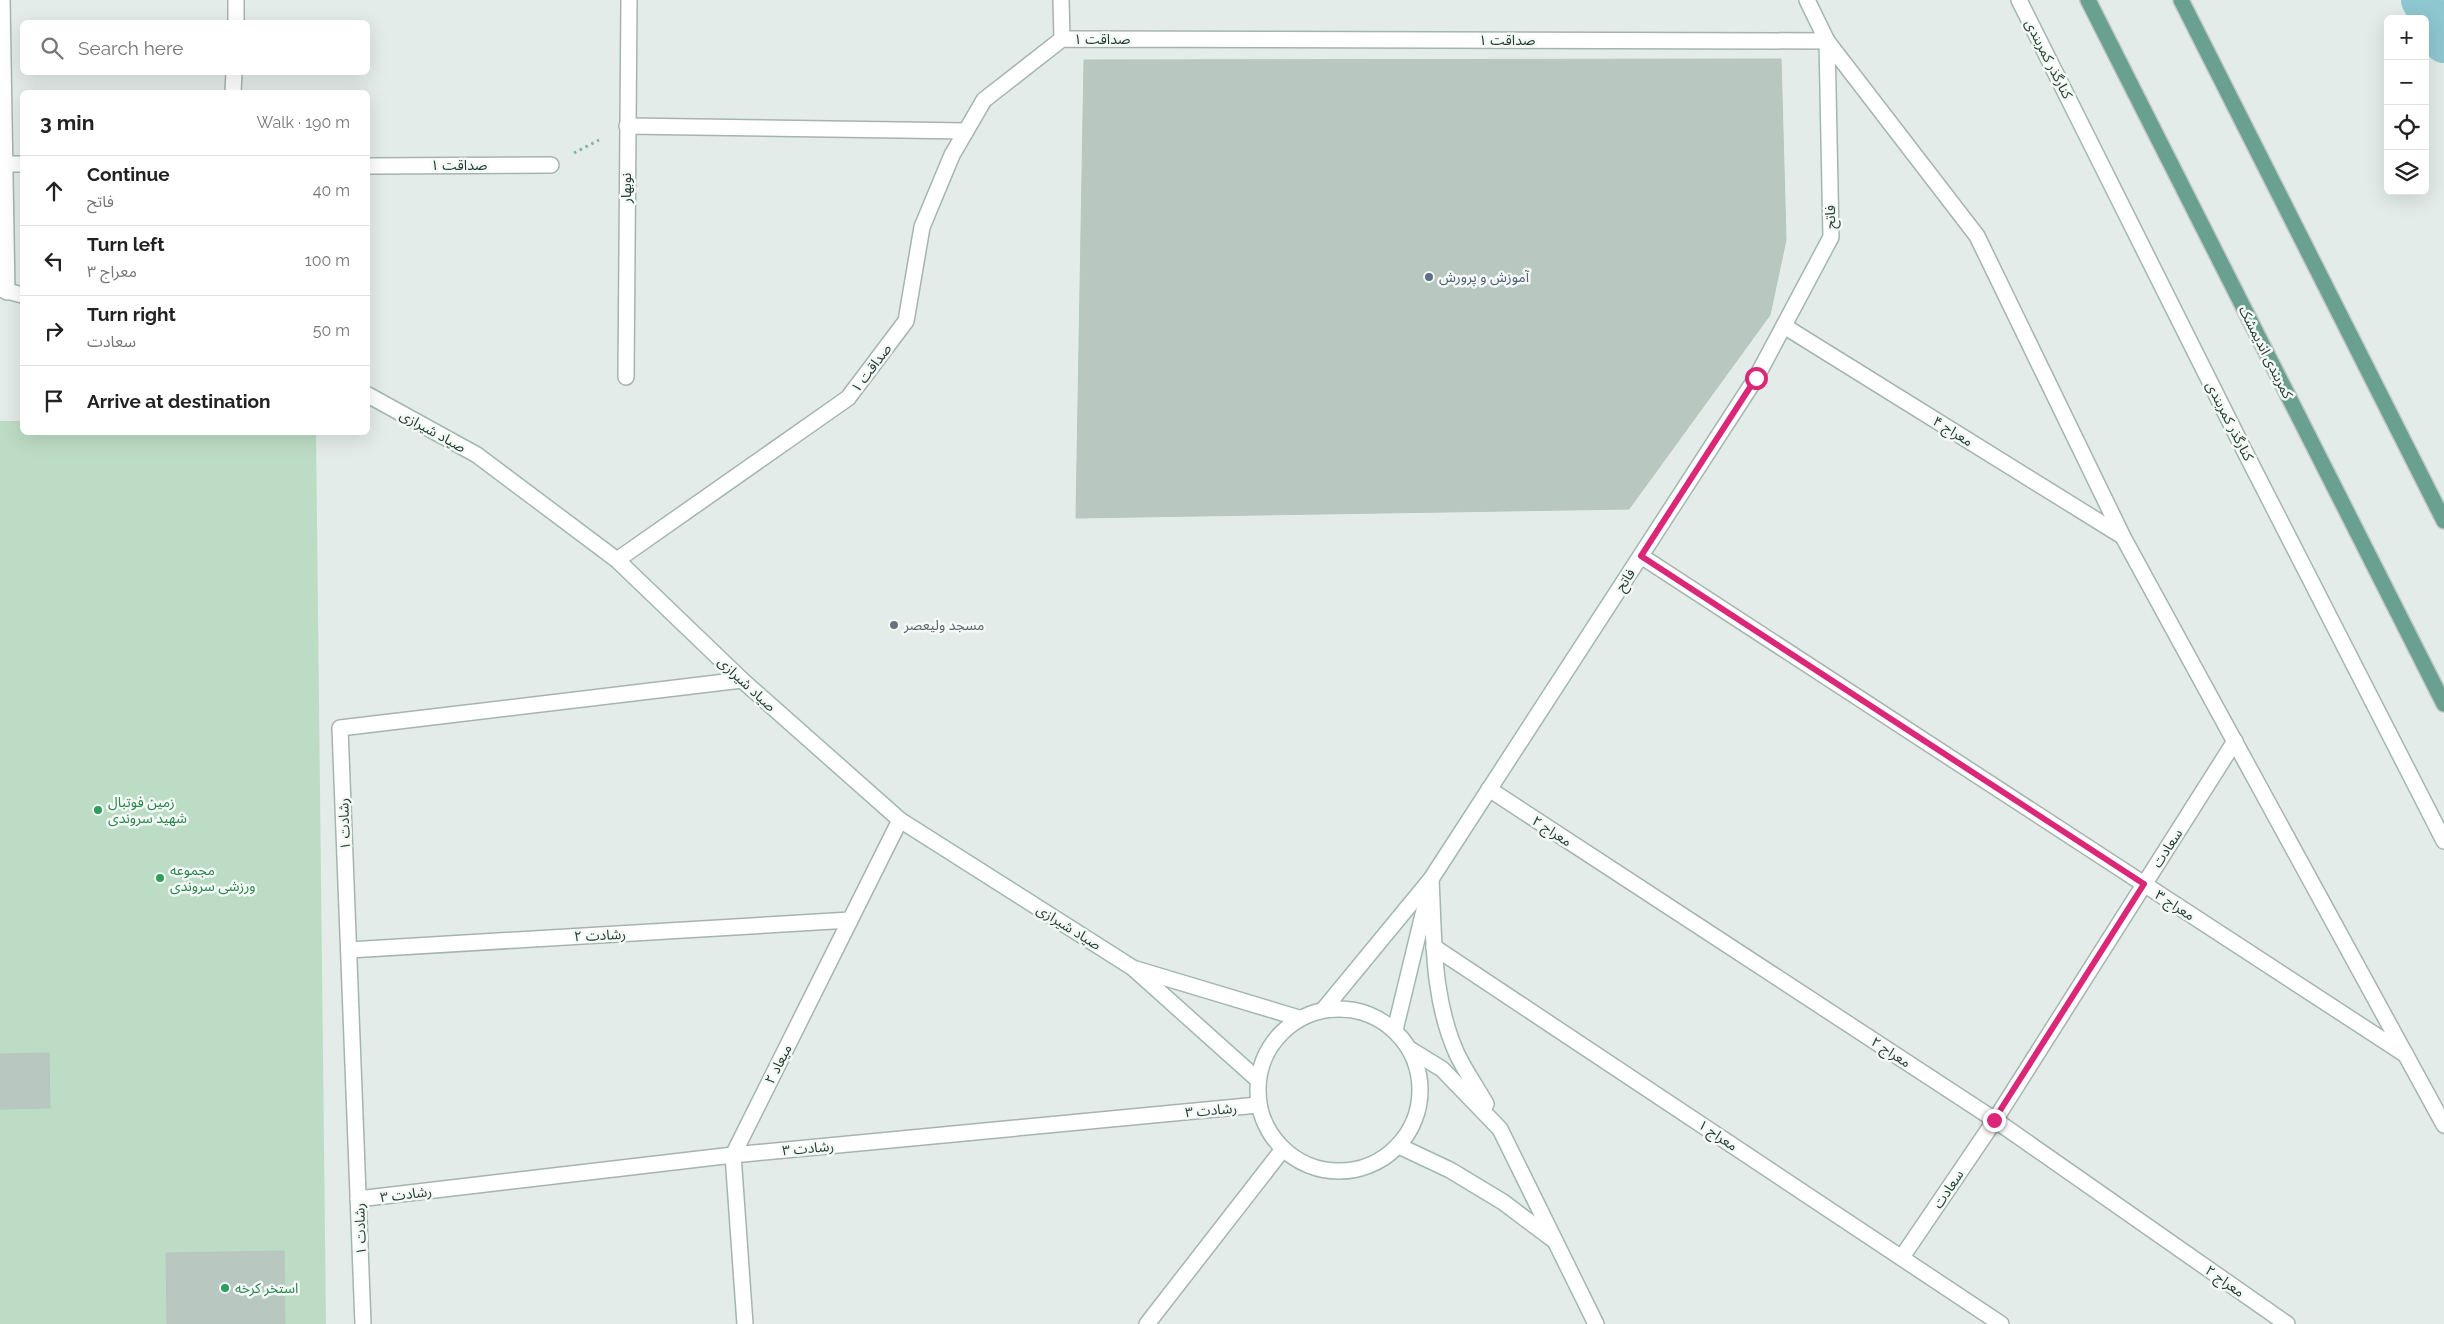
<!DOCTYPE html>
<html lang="en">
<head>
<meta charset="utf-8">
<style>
  body { margin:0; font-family:Raleway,"Noto Sans Arabic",sans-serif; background:#f6f6f6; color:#222 }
  .controls { position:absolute; right:15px; top:15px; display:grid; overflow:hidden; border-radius:8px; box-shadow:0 5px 20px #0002 }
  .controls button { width:45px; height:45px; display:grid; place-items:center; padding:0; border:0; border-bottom:1px solid #e0e0e0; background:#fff; color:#222; font:25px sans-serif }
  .stop { position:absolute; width:15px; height:15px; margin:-11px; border:4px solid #db2777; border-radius:50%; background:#fff }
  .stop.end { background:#db2777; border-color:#fff; box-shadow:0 1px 5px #0008 }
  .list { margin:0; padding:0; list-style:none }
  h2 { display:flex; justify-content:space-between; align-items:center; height:65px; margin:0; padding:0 20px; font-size:21px }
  h2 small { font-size:16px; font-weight:400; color:#767676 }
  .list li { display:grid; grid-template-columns:32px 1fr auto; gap:15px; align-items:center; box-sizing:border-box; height:70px; padding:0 20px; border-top:1px solid #e0e0e0 }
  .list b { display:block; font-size:19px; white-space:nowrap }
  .list p { margin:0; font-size:16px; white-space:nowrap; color:#767676 }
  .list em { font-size:16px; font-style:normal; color:#767676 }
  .icon { flex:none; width:28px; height:28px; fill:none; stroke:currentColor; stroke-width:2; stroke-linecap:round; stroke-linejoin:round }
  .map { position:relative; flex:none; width:2444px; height:1324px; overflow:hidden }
  .search { position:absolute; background:#fff; box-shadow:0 5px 20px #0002; left:20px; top:20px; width:350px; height:55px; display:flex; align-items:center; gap:12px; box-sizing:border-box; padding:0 18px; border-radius:8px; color:#767676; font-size:19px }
  .panel { position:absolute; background:#fff; box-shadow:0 5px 20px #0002; left:20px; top:90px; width:350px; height:345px; border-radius:8px }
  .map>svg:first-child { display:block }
  .green { fill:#bddcc5 }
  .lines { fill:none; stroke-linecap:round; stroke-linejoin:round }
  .canal { stroke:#8ec7cf; stroke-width:40 }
  .building { fill:#b9c7c1; stroke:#b6c6bf }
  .street-casing { stroke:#a6b4af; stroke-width:18 }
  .secondary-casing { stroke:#a2b8af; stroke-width:18 }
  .primary-casing { stroke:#c2c9c6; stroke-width:18 }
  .path { stroke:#85afa0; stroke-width:3; stroke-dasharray:2.5 4; stroke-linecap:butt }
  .street { stroke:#fff; stroke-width:15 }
  .secondary { stroke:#fff; stroke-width:15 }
  .primary { stroke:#6aa090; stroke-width:15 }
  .route { stroke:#db2777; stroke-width:6 }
  .service-dot { fill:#5c6f8a; stroke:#f4f9f6; stroke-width:2 }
  .worship-dot { fill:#6b7280; stroke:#f4f9f6; stroke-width:2 }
  .leisure-dot { fill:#2e9e5b; stroke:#f4f9f6; stroke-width:2 }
  .labels { text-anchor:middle; stroke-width:5; stroke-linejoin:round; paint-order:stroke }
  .street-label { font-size:14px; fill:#243d35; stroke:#f4f9f6 }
  .service-label { font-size:14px; fill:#4e5e75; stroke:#f4f9f6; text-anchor:start }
  .worship-label { font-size:14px; fill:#5b616d; stroke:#f4f9f6; text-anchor:start }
  .leisure-label { font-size:14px; fill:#27864d; stroke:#f4f9f6; text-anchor:start }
</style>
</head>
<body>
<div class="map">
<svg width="2444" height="1324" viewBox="0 0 2444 1324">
  <rect width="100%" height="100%" fill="#e3ece8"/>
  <!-- green -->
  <path class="green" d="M0 421H22V432L316 433 326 1324H0Z"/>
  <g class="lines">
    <!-- canal -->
    <path class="canal" d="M2421 0 2444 43"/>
  </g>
  <!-- building -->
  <g class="building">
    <path d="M1781 59 1786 240 1770 315 1629 509 1076 518 1084 60Z"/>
    <path d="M49 1053 50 1108 0 1109V1054Z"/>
    <path d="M284 1251 285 1324H167L166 1253Z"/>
  </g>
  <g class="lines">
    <defs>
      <g id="street">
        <path d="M2 0 7 292"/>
        <path d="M1061 0 1062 39"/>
        <path d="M236 22V0"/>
        <path d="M233 92 234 72"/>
        <path d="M627 126 966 131"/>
        <path d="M5 164H22"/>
        <path d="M368 166 551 165"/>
        <path d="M1784 326 2122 536"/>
        <path d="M626 377 629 0"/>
        <path d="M1641 556 2406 1055"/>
        <path d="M617 560 848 398 906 321 922 227 952 155 984 100 1062 39 1827 41 1977 236 2123 537 2444 1125"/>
        <path d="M1489 789 1995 1120 2287 1324"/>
        <path d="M1434 947 2001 1324"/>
        <path d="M349 950 850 920"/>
        <path d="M358 1199 733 1155 1258 1105"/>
        <path d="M1902 1257 1995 1120 2235 741"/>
        <path d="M363 1324 340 728 742 680"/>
        <path d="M745 1324 733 1155 900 820"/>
        <path d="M1147 1324 1283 1149"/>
      </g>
      <g id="secondary">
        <path d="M2019 0 2242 446 2444 841"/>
        <path d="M0 289 22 295"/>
        <path d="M368 395 477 455 617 560 742 680 900 820 1133 968 1258 1080"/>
        <path d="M1431 879C1434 938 1432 999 1457 1054 1465 1071 1477 1088 1486 1104"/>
        <path d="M1136 969 1299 1018"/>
        <circle cx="1339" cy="1090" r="81"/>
        <path d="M1324 1009 1431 879 1756 378 1831 237 1827 41 1807 0"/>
        <path d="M1395 1030 1427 898"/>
        <path d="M1411 1050 1442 1069 1500 1129 1596 1324"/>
        <path d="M1399 1146 1450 1170 1503 1202 1555 1241"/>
      </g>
      <g id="primary">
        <path d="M2088 0 2444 704"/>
        <path d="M2181 0 2444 521"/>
      </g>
    </defs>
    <!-- street casing -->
    <use href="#street" class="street-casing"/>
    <!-- secondary casing -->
    <use href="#secondary" class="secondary-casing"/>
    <!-- primary casing -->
    <use href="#primary" class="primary-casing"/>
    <!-- path -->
    <path class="path" d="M574 153 599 140"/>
    <!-- street -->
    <use href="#street" class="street"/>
    <!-- secondary -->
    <use href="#secondary" class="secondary"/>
    <!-- primary -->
    <use href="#primary" class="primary"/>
  </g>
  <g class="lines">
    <!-- route -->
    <path class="route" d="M1756 378 1641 556 2144 884 1994 1120"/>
  </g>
  <!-- markers -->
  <circle class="service-dot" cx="1429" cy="277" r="5"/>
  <circle class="worship-dot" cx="894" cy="625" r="5"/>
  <g class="leisure-dot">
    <circle cx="98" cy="810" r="5"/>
    <circle cx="160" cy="878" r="5"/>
    <circle cx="225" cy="1288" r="5"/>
  </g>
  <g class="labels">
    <!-- street labels -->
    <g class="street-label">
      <text x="1102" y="44">صداقت ۱</text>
      <text x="1507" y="45">صداقت ۱</text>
      <text transform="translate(2049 59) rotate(63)" y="5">کنارگذر کمربندی</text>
      <text x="459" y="170">صداقت ۱</text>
      <text transform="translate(626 188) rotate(-90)" y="5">نوبهار</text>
      <text transform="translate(1830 217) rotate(-91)" y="5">فاتح</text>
      <text transform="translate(2266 352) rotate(63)" y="5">کمربندی اندیمشک</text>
      <text transform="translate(871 368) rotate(-53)" y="5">صداقت ۱</text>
      <text transform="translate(2230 421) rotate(63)" y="5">کنارگذر کمربندی</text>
      <text transform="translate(433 431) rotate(29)" y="5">صیاد شیرازی</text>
      <text transform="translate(1953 431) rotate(32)" y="5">معراج ۴</text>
      <text transform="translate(1625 580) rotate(-57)" y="5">فاتح</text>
      <text transform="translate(747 684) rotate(43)" y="5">صیاد شیرازی</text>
      <text transform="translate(344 824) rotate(-92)" y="5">رشادت ۱</text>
      <text transform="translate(1552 831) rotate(33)" y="5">معراج ۲</text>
      <text transform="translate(2167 848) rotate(-57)" y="5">سعادت</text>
      <text transform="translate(2175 905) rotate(33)" y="5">معراج ۳</text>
      <text transform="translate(1069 927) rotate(32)" y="5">صیاد شیرازی</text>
      <text transform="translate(600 935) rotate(-3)" y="5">رشادت ۲</text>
      <text transform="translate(1891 1052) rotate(33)" y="5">معراج ۲</text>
      <text transform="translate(778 1064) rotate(-63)" y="5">میعاد ۲</text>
      <text transform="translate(1211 1110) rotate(-5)" y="5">رشادت ۳</text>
      <text transform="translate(1718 1135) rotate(34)" y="5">معراج ۱</text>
      <text transform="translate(808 1148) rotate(-5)" y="5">رشادت ۳</text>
      <text transform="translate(1948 1189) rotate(-56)" y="5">سعادت</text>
      <text transform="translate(406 1194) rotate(-7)" y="5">رشادت ۳</text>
      <text transform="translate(360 1229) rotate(-92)" y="5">رشادت ۱</text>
      <text transform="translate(2225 1281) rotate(35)" y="5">معراج ۲</text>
    </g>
    <!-- service labels -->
    <g class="service-label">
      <text x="1439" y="282">آموزش و پرورش</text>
    </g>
    <!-- worship labels -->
    <g class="worship-label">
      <text x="904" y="630">مسجد ولیعصر</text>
    </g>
    <!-- leisure labels -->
    <g class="leisure-label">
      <text x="108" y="807">زمین فوتبال<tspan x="108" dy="16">شهید سروندی</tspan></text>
      <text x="170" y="875">مجموعه<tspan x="170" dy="16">ورزشی سروندی</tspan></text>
      <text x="235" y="1293">استخر کرخه</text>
    </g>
  </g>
</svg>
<div class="controls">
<button>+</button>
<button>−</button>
<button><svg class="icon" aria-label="locate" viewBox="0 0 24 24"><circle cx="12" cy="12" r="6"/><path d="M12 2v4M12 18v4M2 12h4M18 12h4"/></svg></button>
<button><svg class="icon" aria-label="layers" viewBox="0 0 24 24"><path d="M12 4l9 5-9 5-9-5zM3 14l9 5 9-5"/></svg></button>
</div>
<div class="stop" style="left:1756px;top:378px"></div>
<div class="stop end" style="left:1994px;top:1120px"></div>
<div class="search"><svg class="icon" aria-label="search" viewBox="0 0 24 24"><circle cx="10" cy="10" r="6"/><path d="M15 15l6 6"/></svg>Search here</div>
<section class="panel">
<h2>3 min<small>Walk · 190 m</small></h2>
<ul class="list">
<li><svg class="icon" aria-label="ahead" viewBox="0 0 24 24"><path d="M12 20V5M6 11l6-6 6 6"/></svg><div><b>Continue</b><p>فاتح</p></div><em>40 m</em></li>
<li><svg class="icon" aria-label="left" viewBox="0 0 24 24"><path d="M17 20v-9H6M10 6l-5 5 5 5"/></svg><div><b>Turn left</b><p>معراج ۳</p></div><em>100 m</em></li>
<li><svg class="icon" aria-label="right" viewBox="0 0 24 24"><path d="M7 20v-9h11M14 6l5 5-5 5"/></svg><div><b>Turn right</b><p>سعادت</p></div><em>50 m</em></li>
<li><svg class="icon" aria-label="arrive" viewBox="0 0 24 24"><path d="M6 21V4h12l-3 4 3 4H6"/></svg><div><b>Arrive at destination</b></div></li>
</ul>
</section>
</div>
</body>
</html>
